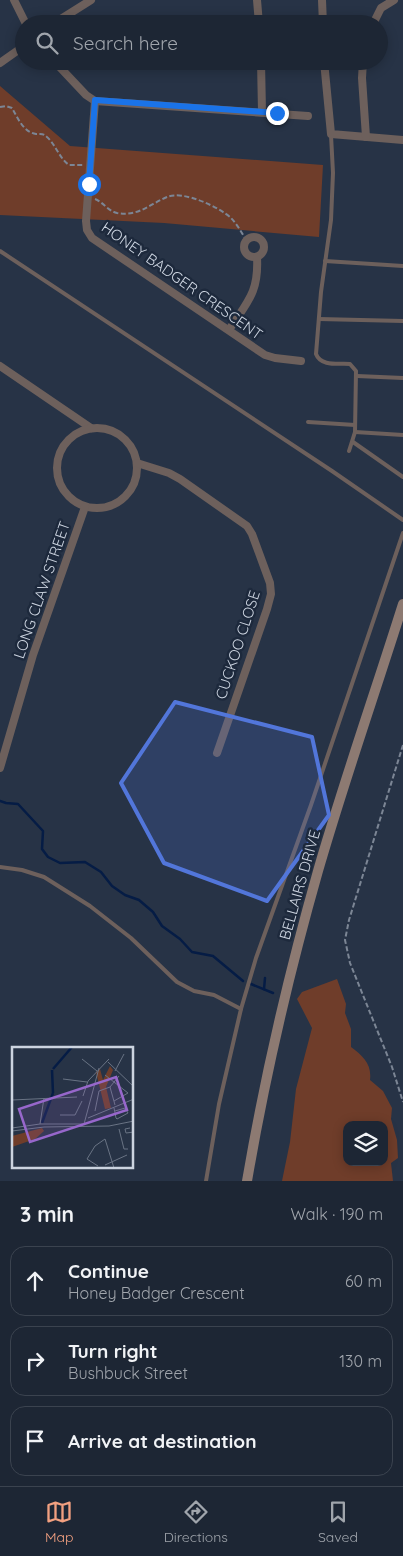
<!DOCTYPE html>
<html lang="en">
<head>
<meta charset="utf-8">
<style>
  body { margin:0; font-family:Quicksand,sans-serif; background:#252e3c; color:#f1f3f6 }
  .controls { position:absolute; right:15px; bottom:15px; display:grid; overflow:hidden; border-radius:10px; box-shadow:0 2px 12px #0003 }
  .controls button { width:45px; height:45px; display:grid; place-items:center; padding:0; border:0; border-bottom:1px solid #3b434f; background:#1d2634; color:#f1f3f6; font:25px sans-serif }
  .stop { position:absolute; width:15px; height:15px; margin:-11px; border:4px solid #1a73e8; border-radius:50%; background:#fff }
  .stop.end { background:#1a73e8; border-color:#fff; box-shadow:0 1px 5px #0008 }
  .list { margin:0; padding:0; list-style:none }
  h2 { display:flex; justify-content:space-between; align-items:center; height:65px; margin:0; padding:0 20px; font-size:21px }
  h2 small { font-size:16px; font-weight:400; color:#a0a5ac }
  .list li { display:grid; grid-template-columns:32px 1fr auto; gap:15px; align-items:center; box-sizing:border-box; height:70px; margin:0 10px 10px; padding:0 10px; border:1px solid #3b434f; border-radius:15px }
  .list b { display:block; font-size:19px; white-space:nowrap }
  .list p { margin:0; font-size:16px; white-space:nowrap; color:#a0a5ac }
  .list em { font-size:16px; font-style:normal; color:#a0a5ac }
  .icon { flex:none; width:28px; height:28px; fill:none; stroke:currentColor; stroke-width:2; stroke-linecap:round; stroke-linejoin:round }
  .map { position:relative; flex:none; width:403px; height:1181px; overflow:hidden }
  .search { position:absolute; background:#1d2634; box-shadow:0 2px 12px #0003; left:15px; right:15px; top:15px; height:55px; display:flex; align-items:center; gap:12px; box-sizing:border-box; padding:0 18px; border-radius:28px; color:#a0a5ac; font-size:19px }
  .sheet { height:305px; background:#1d2634 }
  nav { display:flex; justify-content:space-around; align-items:center; box-sizing:border-box; height:70px; border-top:1px solid #3b434f; background:#1d2634; font-size:14px; color:#a0a5ac }
  nav a { display:grid; justify-items:center; gap:2px }
  nav .on { color:#f2a080 }
  .map>svg:first-child { display:block }
  .green { fill:#6f3d2a; fill-rule:evenodd }
  .lines { fill:none; stroke-linecap:round; stroke-linejoin:round }
  .stream { stroke:#051c45; stroke-width:2.5 }
  .path { stroke:#7c8695; stroke-width:2; stroke-dasharray:5 2.5; stroke-linecap:butt }
  .lane { stroke:#6d605c; stroke-width:4 }
  .street { stroke:#6d605c; stroke-width:8 }
  .secondary { stroke:#8d7a72; stroke-width:10 }
  .route { stroke:#1a73e8; stroke-width:6 }
  .marked { fill:#5276da; fill-opacity:0.2; stroke:#5276da; stroke-width:4; stroke-linejoin:round }
  .labels { text-anchor:middle; stroke-width:5; stroke-linejoin:round; paint-order:stroke }
  .street-label { font-size:15px; fill:#ccd4e0; stroke:#1d293c }
  .inset-river { fill:none; stroke:#051c45; stroke-width:2.5 }
  .inset-road { fill:none; stroke:#697384; stroke-width:1 }
  .view { fill:#9767cb; fill-opacity:0.15; stroke:#9767cb; stroke-width:2.5 }
  .inset-edge { fill:none; stroke:#ccd4e0; stroke-width:2.5 }
</style>
</head>
<body>
<div class="map">
<svg width="403" height="1181" viewBox="0 0 403 1181">
  <rect width="100%" height="100%" fill="#273346"/>
  <!-- green -->
  <g class="green">
    <path d="M0 86 70 146 323 165 319 237 164 223 0 215Z"/>
    <path d="M337 979 346 1004 345 1013 351 1029V1047C363 1056 372 1064 370 1080L383 1091 392 1108 391 1119 397 1140 398 1158 391 1163 393 1181H282L290 1142 296 1089 312 1028 297 999 302 992ZM347 1125H384V1162H347Z"/>
  </g>
  <g class="lines">
    <!-- stream -->
    <g class="stream">
      <path d="M0 801 6 803 18 804 43 831 42 849 48 857 60 863 85 862 101 872 112 886 125 895 139 900 153 912 162 926 180 939 192 952 213 956 243 981"/>
      <path d="M251 984 273 993"/>
      <path d="M264 989 265 978"/>
    </g>
    <!-- path -->
    <g class="path">
      <path d="M0 107 6 106 12 108C18 118 23 132 36 134 41 134 43 133 47 137 56 145 59 158 69 165H83"/>
      <path d="M95 199C103 202 108 211 117 213 138 217 150 204 167 197 183 190 219 207 231 218 237 224 242 233 246 240"/>
      <path d="M403 745 349 920 345 940 350 963 392 1067 403 1102"/>
    </g>
    <!-- lane -->
    <g class="lane">
      <path d="M331 135 333 173 331 220 321 292 316 354C321 367 339 363 350 364L356 371 355 432 349 451"/>
      <path d="M0 251 332 471 403 520"/>
      <path d="M325 261 403 266"/>
      <path d="M319 319 403 321"/>
      <path d="M357 376 403 378"/>
      <path d="M308 422 355 425"/>
      <path d="M355 432 403 435"/>
      <path d="M353 442 403 477"/>
      <path d="M0 867 22 870 44 877 90 906 131 938 177 982 194 991 214 995 241 1009 219 1104 206 1181"/>
      <path d="M241 1009 256 958 311 805 403 533"/>
    </g>
    <!-- street -->
    <g class="street">
      <path d="M14 0 26 24"/>
      <path d="M257 0 259 24"/>
      <path d="M322 0 323 24"/>
      <path d="M53 24 91 0"/>
      <path d="M373 24 381 8 394 0"/>
      <path d="M54 61 86 95 95 101 308 116"/>
      <path d="M261 61 262 112"/>
      <path d="M324 61 331 134 403 140"/>
      <path d="M363 61 362 78 366 137"/>
      <path d="M0 63 24 46"/>
      <path d="M95 101 86 221 87 230 92 238 265 355 275 358 301 361"/>
      <circle cx="254" cy="247" r="10"/>
      <path d="M229 330C247 302 259 293 257 257"/>
      <path d="M0 366 91 428"/>
      <circle cx="97" cy="468" r="40"/>
      <path d="M137 463 169 473 180 479 247 526 252 534 270 583 271 594 267 609 217 753"/>
      <path d="M0 768 33 655 85 507"/>
    </g>
    <!-- secondary -->
    <path class="secondary" d="M247 1181C265 1076 289 973 318 871 344 781 375 693 403 604"/>
  </g>
  <g class="lines">
    <!-- route -->
    <path class="route" d="M89 184 95 100 277 113"/>
  </g>
  <!-- marked area -->
  <path class="marked" d="M175 702 312 737 329 815 267 901 164 863 121 783Z"/>
  <g class="labels">
    <!-- street labels -->
    <g class="street-label">
      <text transform="translate(182 281) rotate(35)" y="5">HONEY BADGER CRESCENT</text>
      <text transform="translate(42 590) rotate(-71)" y="5">LONG CLAW STREET</text>
      <text transform="translate(238 645) rotate(-72)" y="5">CUCKOO CLOSE</text>
      <text transform="translate(300 885) rotate(-74)" y="5">BELLAIRS DRIVE</text>
    </g>
  </g>
  <!-- overview -->
  <g transform="translate(12 1047)">
    <rect width="121" height="121" fill="#273346"/>
    <path d="M98 19 101 23 94 40 99 61 93 62 84 25 88 22 91 33ZM30 81 32 84 23 92 0 100V89Z" fill="#6f3d2a"/>
    <path class="inset-river" d="M41 22 60 0M40 23 41 46M30 76 41 46"/>
    <path class="inset-road" d="M70 12 85 24M96 15 122 40M103 24 112 7M93 28 116 46 102 54M51 32 75 35M71 49 76 34 97 12 94 15M0 53 65 50M103 58 98 40 107 29M102 61 104 71 105 72 116 66 113 61 103 64M83 64 87 44 98 40M48 68H63L70 54M76 71 122 52M28 77H72L87 21M0 81 28 77 32 51M118 81 113 82 114 86 122 85M107 82 112 102H116M0 84 32 80 97 79 122 74M93 118 115 108M86 119 75 112 83 99 93 92 102 121"/>
    <path class="view" d="M104 30 115 63 18 95 7 62Z"/>
    <rect width="121" height="121" class="inset-edge"/>
  </g>
</svg>
<div class="controls">
<button><svg class="icon" aria-label="layers" viewBox="0 0 24 24"><path d="M12 4l9 5-9 5-9-5zM3 14l9 5 9-5"/></svg></button>
</div>
<div class="stop" style="left:89px;top:184px"></div>
<div class="stop end" style="left:277px;top:113px"></div>
<div class="search"><svg class="icon" aria-label="search" viewBox="0 0 24 24"><circle cx="10" cy="10" r="6"/><path d="M15 15l6 6"/></svg>Search here</div>
</div>
<section class="sheet">
<h2>3 min<small>Walk · 190 m</small></h2>
<ul class="list">
<li><svg class="icon" aria-label="ahead" viewBox="0 0 24 24"><path d="M12 20V5M6 11l6-6 6 6"/></svg><div><b>Continue</b><p>Honey Badger Crescent</p></div><em>60 m</em></li>
<li><svg class="icon" aria-label="right" viewBox="0 0 24 24"><path d="M7 20v-9h11M14 6l5 5-5 5"/></svg><div><b>Turn right</b><p>Bushbuck Street</p></div><em>130 m</em></li>
<li><svg class="icon" aria-label="arrive" viewBox="0 0 24 24"><path d="M6 21V4h12l-3 4 3 4H6"/></svg><div><b>Arrive at destination</b></div></li>
</ul>
</section>
<nav>
<a class="on"><svg class="icon" aria-label="map" viewBox="0 0 24 24"><path d="M3 6l6-2 6 2 6-2v14l-6 2-6-2-6 2zM9 4v14M15 6v14"/></svg>Map</a>
<a><svg class="icon" aria-label="directions" viewBox="0 0 24 24"><path d="M12 3l9 9-9 9-9-9zM9 14v-3h6M13 9l2 2-2 2"/></svg>Directions</a>
<a><svg class="icon" aria-label="saved" viewBox="0 0 24 24"><path d="M7 4h10v16l-5-4-5 4z"/></svg>Saved</a>
</nav>
</body>
</html>
